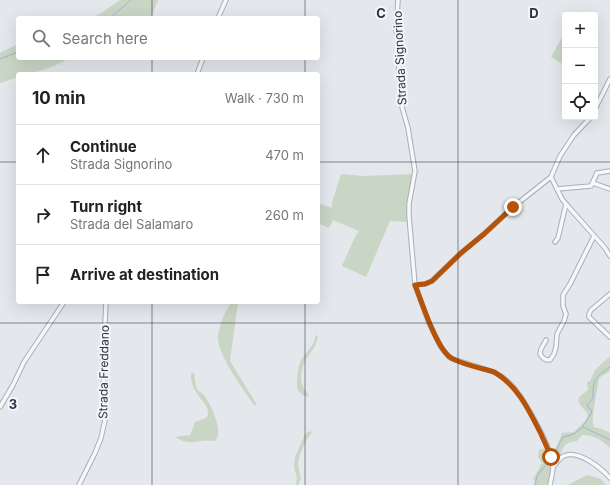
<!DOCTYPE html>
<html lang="en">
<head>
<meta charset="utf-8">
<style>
  body { margin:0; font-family:Inter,sans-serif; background:#f6f6f6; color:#222 }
  .controls { position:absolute; right:12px; top:12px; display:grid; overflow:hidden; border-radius:4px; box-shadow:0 4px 16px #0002 }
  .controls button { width:36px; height:36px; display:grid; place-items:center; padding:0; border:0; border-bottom:1px solid #e0e0e0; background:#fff; color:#222; font:20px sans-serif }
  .stop { position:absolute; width:12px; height:12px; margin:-9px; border:3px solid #b45309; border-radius:50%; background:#fff }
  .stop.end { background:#b45309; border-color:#fff; box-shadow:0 1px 4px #0008 }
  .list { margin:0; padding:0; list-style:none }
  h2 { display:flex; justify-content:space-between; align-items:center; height:52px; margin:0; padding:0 16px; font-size:17px }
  h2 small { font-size:13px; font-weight:400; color:#767676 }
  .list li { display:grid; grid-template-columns:26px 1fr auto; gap:12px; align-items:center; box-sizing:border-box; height:60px; padding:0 16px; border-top:1px solid #e0e0e0 }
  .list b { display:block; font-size:15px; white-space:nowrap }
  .list p { margin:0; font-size:13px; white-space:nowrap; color:#767676 }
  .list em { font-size:13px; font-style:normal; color:#767676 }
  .icon { flex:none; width:22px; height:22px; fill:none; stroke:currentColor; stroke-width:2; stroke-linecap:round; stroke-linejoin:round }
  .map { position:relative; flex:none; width:610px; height:485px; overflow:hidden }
  .search { position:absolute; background:#fff; box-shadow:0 4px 16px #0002; left:16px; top:16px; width:304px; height:44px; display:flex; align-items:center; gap:10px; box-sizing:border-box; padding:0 14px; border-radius:4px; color:#767676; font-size:15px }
  .panel { position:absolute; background:#fff; box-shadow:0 4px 16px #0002; left:16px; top:72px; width:304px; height:232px; border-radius:4px }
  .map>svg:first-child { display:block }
  .green { fill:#c9d6c5 }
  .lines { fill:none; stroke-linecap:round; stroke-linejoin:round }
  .stream { stroke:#9fb4cc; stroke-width:1 }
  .minor-casing { stroke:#a9aeb7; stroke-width:5.5 }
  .minor { stroke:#f7f8fa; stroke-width:3.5 }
  .route { stroke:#b45309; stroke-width:5 }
  .grid { fill:none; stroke:#2b3445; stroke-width:1; stroke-opacity:0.55 }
  .labels { text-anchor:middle; stroke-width:4; stroke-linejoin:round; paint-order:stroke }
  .street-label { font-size:12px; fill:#2b3445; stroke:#f4f6f9 }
  .grid-label { font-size:13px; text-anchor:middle; font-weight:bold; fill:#2b3445; stroke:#f4f6f9; stroke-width:4; stroke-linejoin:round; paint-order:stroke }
</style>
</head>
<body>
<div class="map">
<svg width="610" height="485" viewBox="0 0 610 485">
  <rect width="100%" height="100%" fill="#e4e7ec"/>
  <!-- green -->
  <g class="green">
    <path d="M120 0H158L151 18H91L100 14Z"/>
    <path d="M565 32V64L564 65 551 57Z"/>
    <path d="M16 45H18V58H69C55 67 35 74 18 74V77L0 83V53Z"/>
    <path d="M341 174 363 176 414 174 407 204V222L390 221 366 277 342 266 356 235 359 231 333 220 329 228 318 223V203L332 208V203Z"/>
    <path d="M230 302H238L230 361 257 405H254C243 389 215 352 218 334 220 327 222 319 225 313 227 309 230 307 230 302Z"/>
    <path d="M316 335 318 336C316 351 304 356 302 370 301 375 300 382 303 386 305 391 308 392 308 397L302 395 297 389C297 378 297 366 303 357 310 348 313 347 316 335Z"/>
    <path d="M610 356V371L599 378C598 389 590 418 594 427L602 429 610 433V448C603 440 592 434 582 435L577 441C558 442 565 455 554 463L553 456 562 433 574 432 586 420 588 414C578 402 573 400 588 390L587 382 590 381 595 370Z"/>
    <path d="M191 373H194C195 378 195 385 197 389 199 392 204 394 206 398 212 407 224 433 215 441 195 438 194 448 175 437L190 435 195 422 206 418 208 415C209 405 201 401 196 392 192 386 191 380 191 373Z"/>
    <path d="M311 431 312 432C306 440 299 453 298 463 298 469 300 474 301 479L298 485H296L297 478 294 467 295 457 305 434Z"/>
    <path d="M544 448C554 458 550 472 549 485H534L535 482 533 479 542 463 538 457 539 450Z"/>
    <path d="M587 475 601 479 606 485H568Z"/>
  </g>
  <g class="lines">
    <!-- stream -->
    <g class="stream">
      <path d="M110 18 131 0"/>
      <path d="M0 59 18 52"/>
      <path d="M583 426 592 412 587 405 593 398C593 380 594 378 610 367"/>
      <path d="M553 456 563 437 574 434 583 427 610 440"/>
      <path d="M535 485 537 476 550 460"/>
    </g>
    <defs>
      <g id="minor">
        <path d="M398 0 396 31 399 42V69L402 107 408 128 415 171 409 204V216L415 285 429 323 441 347 449 357 453 359 494 372C502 376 510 383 515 389 526 403 553 450 553 467 553 473 551 479 550 485"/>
        <path d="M218 18 226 0"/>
        <path d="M197 74 203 58"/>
        <path d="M595 109 610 79"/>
        <path d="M551 177 562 199 566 204 558 238 555 242"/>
        <path d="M593 183 610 189"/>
        <path d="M557 189 591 186 597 173 610 171"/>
        <path d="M566 204 605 248 610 256"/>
        <path d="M415 285 425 284 432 281 461 253 484 234 513 207 551 177 560 156 574 135 591 117"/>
        <path d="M610 294 591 310 589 314V317L610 337"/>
        <path d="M546 340 541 349 540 354C543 359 545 360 550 360L554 354 556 347 557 334 564 321 566 314 563 306V295L570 284 594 236"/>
        <path d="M0 407 13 385 24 362 64 302"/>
        <path d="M553 467C556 464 560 457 564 456 578 449 601 468 610 478"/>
        <path d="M79 485 95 453 101 438 105 420 103 365 106 302"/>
      </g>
    </defs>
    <!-- minor casing -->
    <use href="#minor" class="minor-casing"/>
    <!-- minor -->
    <use href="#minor" class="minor"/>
  </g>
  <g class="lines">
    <!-- route -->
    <path class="route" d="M513 207 484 234 461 253 432 281 425 284 415 285C422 302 437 352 453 359 465 365 481 368 494 372 517 385 529 410 541 434 544 441 548 449 551 457"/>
  </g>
  <!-- grid -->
  <path class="grid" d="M152 0V18M305 0V18M458 0V485M152 58V74M305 58V74M0 162H18M318 162H610M152 302V485M305 302V485M0 323H610"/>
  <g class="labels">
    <!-- street labels -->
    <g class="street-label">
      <text transform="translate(400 58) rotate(-93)" y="4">Strada Signorino</text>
      <text transform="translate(104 372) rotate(-89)" y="4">Strada Freddano</text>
    </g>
  </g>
  <g class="grid-label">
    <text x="381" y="18">C</text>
    <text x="534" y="18">D</text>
    <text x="13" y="409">3</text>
  </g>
</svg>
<div class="controls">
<button>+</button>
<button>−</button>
<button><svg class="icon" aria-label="locate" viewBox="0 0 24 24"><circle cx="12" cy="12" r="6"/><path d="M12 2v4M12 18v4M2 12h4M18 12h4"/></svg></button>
</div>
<div class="stop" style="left:551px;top:457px"></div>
<div class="stop end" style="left:513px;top:207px"></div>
<div class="search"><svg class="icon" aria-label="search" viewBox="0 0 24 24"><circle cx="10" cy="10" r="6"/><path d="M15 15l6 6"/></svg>Search here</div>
<section class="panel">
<h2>10 min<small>Walk · 730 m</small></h2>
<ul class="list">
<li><svg class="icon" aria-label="ahead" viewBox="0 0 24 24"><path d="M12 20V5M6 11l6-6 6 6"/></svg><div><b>Continue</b><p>Strada Signorino</p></div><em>470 m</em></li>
<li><svg class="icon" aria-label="right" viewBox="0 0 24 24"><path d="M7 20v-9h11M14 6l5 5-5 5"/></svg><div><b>Turn right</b><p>Strada del Salamaro</p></div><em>260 m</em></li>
<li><svg class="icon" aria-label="arrive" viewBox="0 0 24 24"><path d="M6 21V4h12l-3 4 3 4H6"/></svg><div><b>Arrive at destination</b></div></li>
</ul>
</section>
</div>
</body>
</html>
